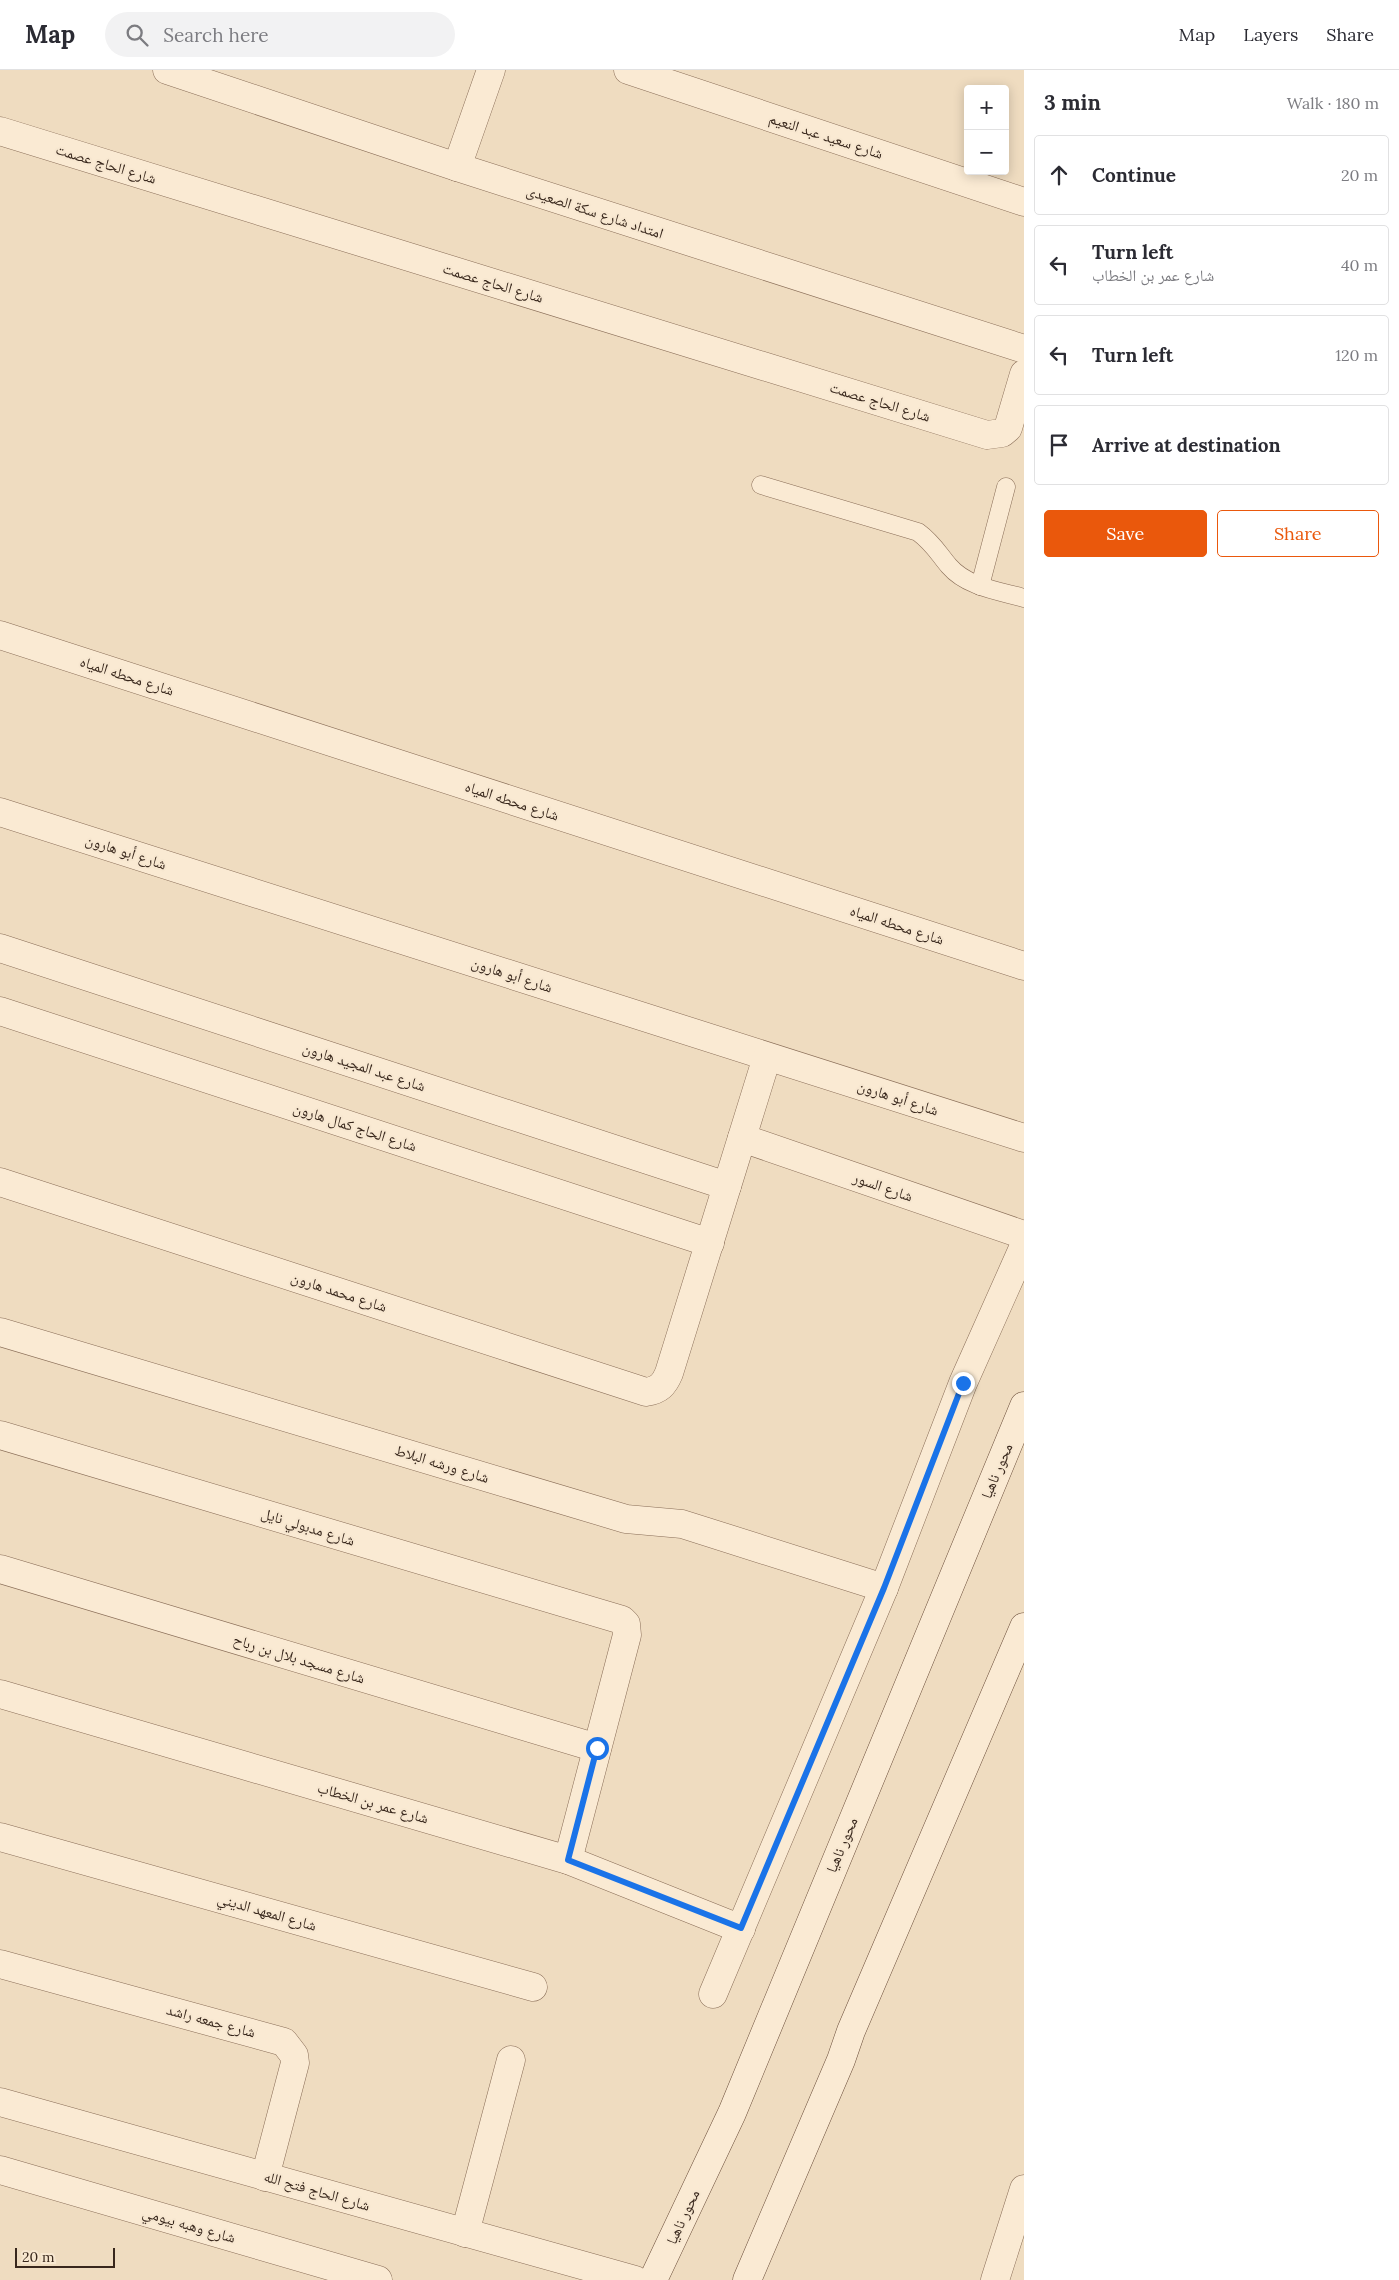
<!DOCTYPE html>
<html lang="en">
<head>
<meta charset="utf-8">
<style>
  body { margin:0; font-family:Lora,"Noto Naskh Arabic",serif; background:#f2f2f3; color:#2b2b33 }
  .controls { position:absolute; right:15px; top:15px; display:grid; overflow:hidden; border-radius:5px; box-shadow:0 2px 12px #0003 }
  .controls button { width:45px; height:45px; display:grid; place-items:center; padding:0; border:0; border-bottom:1px solid #e1e1e2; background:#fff; color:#2b2b33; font:25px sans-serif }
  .scale { position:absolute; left:15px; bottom:12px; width:100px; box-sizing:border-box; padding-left:5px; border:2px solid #38271c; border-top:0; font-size:14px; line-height:18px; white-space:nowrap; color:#38271c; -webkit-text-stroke:4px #f7e7d0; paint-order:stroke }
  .stop { position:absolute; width:15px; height:15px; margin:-11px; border:4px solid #1a73e8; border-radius:50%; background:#fff }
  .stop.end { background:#1a73e8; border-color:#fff; box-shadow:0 1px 5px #0008 }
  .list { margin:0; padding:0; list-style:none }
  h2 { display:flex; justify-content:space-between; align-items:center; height:65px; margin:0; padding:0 20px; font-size:21px }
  h2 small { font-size:16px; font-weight:400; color:#7c7c81 }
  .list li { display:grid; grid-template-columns:32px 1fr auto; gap:15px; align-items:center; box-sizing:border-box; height:80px; margin:0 10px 10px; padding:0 10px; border:1px solid #e1e1e2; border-radius:5px }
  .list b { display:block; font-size:19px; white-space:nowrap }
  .list p { margin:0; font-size:16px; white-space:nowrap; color:#7c7c81 }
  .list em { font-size:16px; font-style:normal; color:#7c7c81 }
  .actions { display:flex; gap:10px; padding:15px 20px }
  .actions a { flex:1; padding:11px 0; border:1px solid #ea580c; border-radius:5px; text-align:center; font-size:18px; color:#ea580c }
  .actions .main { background:#ea580c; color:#fff }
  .icon { flex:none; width:28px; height:28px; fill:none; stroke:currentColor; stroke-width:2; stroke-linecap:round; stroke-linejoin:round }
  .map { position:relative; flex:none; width:1024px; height:2210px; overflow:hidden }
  header { display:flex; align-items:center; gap:30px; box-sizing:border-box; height:70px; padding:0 25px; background:#fff; border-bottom:1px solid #e1e1e2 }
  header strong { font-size:24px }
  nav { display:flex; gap:28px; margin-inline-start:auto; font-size:18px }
  .search { width:350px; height:45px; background:#f2f2f3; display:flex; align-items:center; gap:12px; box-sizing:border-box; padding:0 18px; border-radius:28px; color:#7c7c81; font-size:19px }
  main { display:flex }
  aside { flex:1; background:#fff }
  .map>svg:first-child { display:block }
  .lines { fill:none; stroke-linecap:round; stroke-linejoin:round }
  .service-casing { stroke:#896d57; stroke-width:19 }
  .minor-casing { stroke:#896d57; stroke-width:29 }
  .secondary-casing { stroke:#6b4e3a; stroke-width:29 }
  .service { stroke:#faead3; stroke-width:18 }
  .minor { stroke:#faead3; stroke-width:28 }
  .secondary { stroke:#faead3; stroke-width:28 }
  .route { stroke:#1a73e8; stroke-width:6 }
  .labels { text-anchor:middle; stroke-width:4; stroke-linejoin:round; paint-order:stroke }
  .street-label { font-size:15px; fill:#38271c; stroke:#f7e7d0 }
</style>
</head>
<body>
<header>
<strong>Map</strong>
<div class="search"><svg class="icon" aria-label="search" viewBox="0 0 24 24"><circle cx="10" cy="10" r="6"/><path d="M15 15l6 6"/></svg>Search here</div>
<nav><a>Map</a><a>Layers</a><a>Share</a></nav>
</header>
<main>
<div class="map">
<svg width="1024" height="2210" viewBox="0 0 1024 2210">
  <rect width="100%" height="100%" fill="#efdcc0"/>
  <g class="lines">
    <defs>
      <g id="service">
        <path d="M761 415 918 462C933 473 938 483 949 496 967 517 999 521 1024 528"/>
        <path d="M980 516 1006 417"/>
      </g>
      <g id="minor">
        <path d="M167 0 457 97 1024 279"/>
        <path d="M628 0 1024 132"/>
        <path d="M0 61 987 365 1002 363 1008 358 1024 304"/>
        <path d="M457 97 491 0"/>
        <path d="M0 565 1024 896"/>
        <path d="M0 742 1024 1068"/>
        <path d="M0 878 727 1116"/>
        <path d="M0 941 710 1173"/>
        <path d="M742 1068 1024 1165"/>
        <path d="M0 1112 646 1322C659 1320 664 1315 669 1303L767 987"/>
        <path d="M0 1262 626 1449 682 1454 884 1518"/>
        <path d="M0 1365 622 1550 626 1554 627 1565 568 1790"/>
        <path d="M0 1499 597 1678"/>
        <path d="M0 1624 568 1790 741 1859"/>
        <path d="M0 1767 533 1917"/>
        <path d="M0 1894 284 1972 294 1985 295 1993 265 2107"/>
        <path d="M713 1924 884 1518 963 1313 1024 1176"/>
        <path d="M0 2032 635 2210"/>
        <path d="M0 2100 378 2210"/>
        <path d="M465 2163 511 1990"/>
        <path d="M995 2210 1024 2119"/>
      </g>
      <g id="secondary">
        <path d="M653 2210 732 2043 1024 1336"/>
        <path d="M747 2210 841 1990 851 1961 1024 1557"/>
      </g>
    </defs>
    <!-- service casing -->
    <use href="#service" class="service-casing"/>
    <!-- minor casing -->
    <use href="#minor" class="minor-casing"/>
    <!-- secondary casing -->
    <use href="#secondary" class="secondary-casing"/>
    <!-- service -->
    <use href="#service" class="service"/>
    <!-- minor -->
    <use href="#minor" class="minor"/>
    <!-- secondary -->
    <use href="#secondary" class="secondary"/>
  </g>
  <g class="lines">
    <!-- route -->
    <path class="route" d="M597 1678 568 1790 741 1858 884 1518 963 1313"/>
  </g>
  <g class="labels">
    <!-- street labels -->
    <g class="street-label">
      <text transform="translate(826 66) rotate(18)" y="5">شارع سعيد عبد النعيم</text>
      <text transform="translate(106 94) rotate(17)" y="5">شارع الحاج عصمت</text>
      <text transform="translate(595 142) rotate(18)" y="5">امتداد شارع سكة الصعيدى</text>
      <text transform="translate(493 213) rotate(17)" y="5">شارع الحاج عصمت</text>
      <text transform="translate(880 332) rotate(17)" y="5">شارع الحاج عصمت</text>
      <text transform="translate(127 606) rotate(18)" y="5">شارع محطه المياه</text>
      <text transform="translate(512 731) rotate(18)" y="5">شارع محطه المياه</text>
      <text transform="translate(126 782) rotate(18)" y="5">شارع أبو هارون</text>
      <text transform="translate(897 855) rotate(18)" y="5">شارع محطه المياه</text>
      <text transform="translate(512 905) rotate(18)" y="5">شارع أبو هارون</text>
      <text transform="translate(364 997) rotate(18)" y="5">شارع عبد المجيد هارون</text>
      <text transform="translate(898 1028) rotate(18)" y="5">شارع أبو هارون</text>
      <text transform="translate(355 1057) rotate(18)" y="5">شارع الحاج كمال هارون</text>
      <text transform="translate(883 1117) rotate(19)" y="5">شارع السور</text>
      <text transform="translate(339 1222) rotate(18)" y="5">شارع محمد هارون</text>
      <text transform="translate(442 1394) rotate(17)" y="5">شارع ورشه البلاط</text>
      <text transform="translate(997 1401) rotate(-67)" y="5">محور ناهيا</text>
      <text transform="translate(308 1457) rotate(17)" y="5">شارع مدبولي نايل</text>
      <text transform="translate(299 1589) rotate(17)" y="5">شارع مسجد بلال بن رباح</text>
      <text transform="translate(373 1733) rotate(16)" y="5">شارع عمر بن الخطاب</text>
      <text transform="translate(842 1775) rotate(-67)" y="5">محور ناهيا</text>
      <text transform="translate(267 1842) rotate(16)" y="5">شارع المعهد الديني</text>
      <text transform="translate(211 1951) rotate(15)" y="5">شارع جمعه راشد</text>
      <text transform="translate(317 2121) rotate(16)" y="5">شارع الحاج فتح الله</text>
      <text transform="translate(683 2147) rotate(-65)" y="5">محور ناهيا</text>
      <text transform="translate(189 2155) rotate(16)" y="5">شارع وهبه بيومي</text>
    </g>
  </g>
</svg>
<div class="controls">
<button>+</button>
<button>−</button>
</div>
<div class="scale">20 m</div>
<div class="stop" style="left:597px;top:1678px"></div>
<div class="stop end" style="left:963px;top:1313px"></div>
</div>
<aside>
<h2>3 min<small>Walk · 180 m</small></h2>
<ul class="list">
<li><svg class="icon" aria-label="ahead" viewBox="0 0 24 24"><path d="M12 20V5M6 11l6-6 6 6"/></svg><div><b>Continue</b></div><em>20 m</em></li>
<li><svg class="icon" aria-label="left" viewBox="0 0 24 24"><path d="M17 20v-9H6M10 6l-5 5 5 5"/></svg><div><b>Turn left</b><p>شارع عمر بن الخطاب</p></div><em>40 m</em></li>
<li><svg class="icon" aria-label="left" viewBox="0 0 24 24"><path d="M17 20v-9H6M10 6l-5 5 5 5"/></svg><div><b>Turn left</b></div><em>120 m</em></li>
<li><svg class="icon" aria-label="arrive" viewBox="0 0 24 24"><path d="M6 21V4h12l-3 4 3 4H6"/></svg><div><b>Arrive at destination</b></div></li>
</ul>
<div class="actions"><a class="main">Save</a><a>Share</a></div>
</aside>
</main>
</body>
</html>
